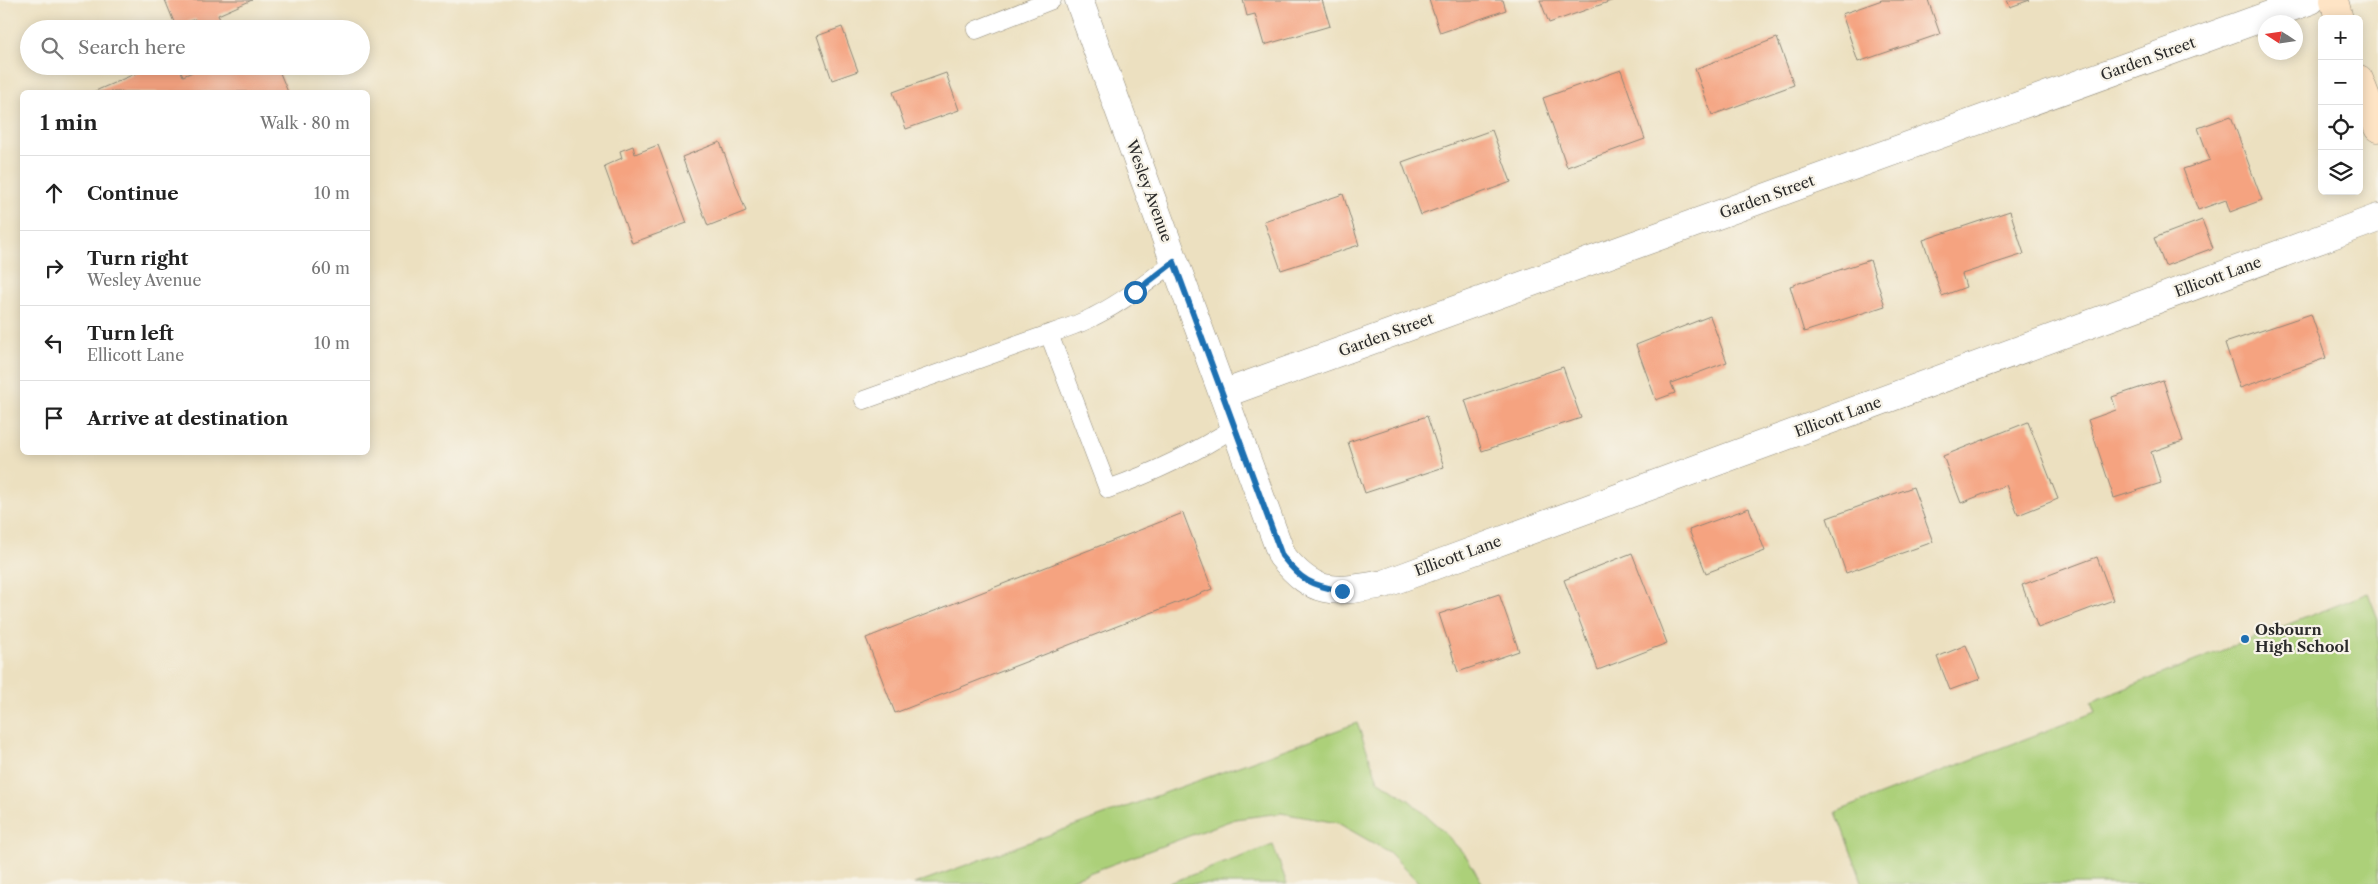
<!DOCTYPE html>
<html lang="en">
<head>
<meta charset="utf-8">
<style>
  body { margin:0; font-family:"Libre Caslon Text",serif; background:#f6f6f6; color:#222 }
  .controls { position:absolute; right:15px; top:15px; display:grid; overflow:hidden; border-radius:8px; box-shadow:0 2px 12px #0003 }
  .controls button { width:45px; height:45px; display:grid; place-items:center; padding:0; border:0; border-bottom:1px solid #e0e0e0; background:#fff; color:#222; font:25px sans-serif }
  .compass { position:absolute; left:2258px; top:15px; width:45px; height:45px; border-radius:50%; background:#fff; box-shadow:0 2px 12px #0003; rotate:282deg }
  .stop { position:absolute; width:15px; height:15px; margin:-11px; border:4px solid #1f6fb2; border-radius:50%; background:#fff }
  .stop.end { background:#1f6fb2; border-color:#fff; box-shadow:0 1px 5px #0008 }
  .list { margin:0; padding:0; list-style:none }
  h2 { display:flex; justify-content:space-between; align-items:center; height:65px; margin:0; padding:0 20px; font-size:21px }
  h2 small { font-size:16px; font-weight:400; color:#767676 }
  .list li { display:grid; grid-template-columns:32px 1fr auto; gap:15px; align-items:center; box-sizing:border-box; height:75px; padding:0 20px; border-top:1px solid #e0e0e0 }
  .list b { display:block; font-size:19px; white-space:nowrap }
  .list p { margin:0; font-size:16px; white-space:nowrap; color:#767676 }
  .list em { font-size:16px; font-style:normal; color:#767676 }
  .icon { flex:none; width:28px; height:28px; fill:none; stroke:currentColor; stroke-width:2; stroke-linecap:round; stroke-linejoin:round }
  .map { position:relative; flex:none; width:2378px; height:884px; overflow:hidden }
  .search { position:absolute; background:#fff; box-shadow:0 2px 12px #0003; left:20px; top:20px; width:350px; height:55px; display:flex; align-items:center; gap:12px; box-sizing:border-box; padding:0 18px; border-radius:28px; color:#767676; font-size:19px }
  .panel { position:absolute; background:#fff; box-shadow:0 2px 12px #0003; left:20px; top:90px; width:350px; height:365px; border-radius:8px }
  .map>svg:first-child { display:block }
  .green { fill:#acd079; stroke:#6c7e52 }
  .building { fill:#f5a380 }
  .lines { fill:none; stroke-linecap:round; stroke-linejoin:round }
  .service-casing { stroke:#8c8676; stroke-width:19 }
  .minor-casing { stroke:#8c8676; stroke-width:29 }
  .secondary-casing { stroke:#8c8676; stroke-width:29 }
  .service { stroke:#fff; stroke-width:18 }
  .minor { stroke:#fff; stroke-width:28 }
  .secondary { stroke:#fee4c5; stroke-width:28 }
  .route { stroke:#1f6fb2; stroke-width:6 }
  .poi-dot { fill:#1f6fb2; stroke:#f7f3e8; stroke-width:2 }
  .labels { text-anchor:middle; stroke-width:4.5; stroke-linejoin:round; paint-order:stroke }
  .street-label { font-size:15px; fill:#2b2b2b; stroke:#f7f3e8 }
  .poi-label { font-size:15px; font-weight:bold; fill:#2b2b2b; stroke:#f7f3e8; text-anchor:start }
</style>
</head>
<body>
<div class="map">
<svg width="2378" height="884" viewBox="0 0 2378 884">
  <rect width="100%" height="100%" fill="#f7f3e8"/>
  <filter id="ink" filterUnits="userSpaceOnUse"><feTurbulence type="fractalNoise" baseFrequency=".02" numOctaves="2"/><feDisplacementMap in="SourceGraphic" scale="10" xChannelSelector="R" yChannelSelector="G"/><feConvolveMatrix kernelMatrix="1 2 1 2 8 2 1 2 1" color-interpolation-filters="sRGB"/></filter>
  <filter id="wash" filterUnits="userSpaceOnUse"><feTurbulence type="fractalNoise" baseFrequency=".0096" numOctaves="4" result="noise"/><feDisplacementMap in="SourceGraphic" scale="20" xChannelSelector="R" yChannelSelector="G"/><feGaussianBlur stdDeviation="1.12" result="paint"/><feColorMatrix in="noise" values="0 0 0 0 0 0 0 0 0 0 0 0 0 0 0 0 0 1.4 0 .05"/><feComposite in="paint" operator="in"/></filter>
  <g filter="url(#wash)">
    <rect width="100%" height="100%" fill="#ece0c0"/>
    <!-- green -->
    <g class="green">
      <path d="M2368 593 2378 619V884H1863L1836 812 2095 712 2091 702Z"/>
      <path d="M1357 723 1378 780 1410 801 1443 831 1466 856 1483 884H1420L1389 852 1338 823 1281 813 1235 819 1059 884H914Z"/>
      <path d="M1273 845 1287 884H1167Z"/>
    </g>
    <g id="blocks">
      <!-- building -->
      <g class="building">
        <path d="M165 0H252L218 15 224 29H200L195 19 176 27Z"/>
        <path d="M1243 0H1322L1330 26 1264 45 1255 14 1247 16Z"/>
        <path d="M1429 0H1503L1506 10 1440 33Z"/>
        <path d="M1540 0H1614L1549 23Z"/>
        <path d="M1882 0H1928L1940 34 1858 62 1842 14Z"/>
        <path d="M2007 0H2030L2010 7Z"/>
        <path d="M842 27 858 71 832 80 817 36Z"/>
        <path d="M1777 38 1794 85 1712 115 1695 69Z"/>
        <path d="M153 66H179L183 76 207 66H277L288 92H93Z"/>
        <path d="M1621 70 1645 139 1567 167 1543 98Z"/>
        <path d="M946 73 959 110 906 129 893 92Z"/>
        <path d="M2231 116 2262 200 2230 212 2226 200 2198 210 2183 169 2210 160 2198 128Z"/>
        <path d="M1492 130 1511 182 1421 215 1402 162Z"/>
        <path d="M720 142 746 211 708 226 682 157Z"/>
        <path d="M658 145 687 223 632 243 604 166 622 158 620 151 633 146 635 154Z"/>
        <path d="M1343 194 1359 245 1281 270 1264 221Z"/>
        <path d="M2010 211 2024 254 1962 274 1966 287 1942 296 1923 240Z"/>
        <path d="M2202 220 2213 248 2165 266 2154 238Z"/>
        <path d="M1870 260 1885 306 1804 332 1790 286Z"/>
        <path d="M2311 314 2326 358 2240 388 2225 343Z"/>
        <path d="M1710 316 1727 362 1671 383 1675 393 1656 400 1636 345Z"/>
        <path d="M1563 367 1581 418 1482 451 1465 400Z"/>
        <path d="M2163 380 2183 441 2151 452 2161 483 2114 498 2088 420 2116 410 2112 397Z"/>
        <path d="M1427 416 1444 467 1365 493 1348 442Z"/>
        <path d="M2028 422 2058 499 2018 515 2006 485 1961 503 1943 456Z"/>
        <path d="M1913 487 1933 542 1846 573 1827 518Z"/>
        <path d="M1749 508 1765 551 1706 573 1689 530Z"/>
        <path d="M1183 513 1212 589 895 713 866 638Z"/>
        <path d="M1632 553 1667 643 1598 670 1564 580Z"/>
        <path d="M2097 557 2113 600 2038 628 2022 585Z"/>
        <path d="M1499 594 1519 651 1458 672 1439 614Z"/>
        <path d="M1966 645 1980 679 1950 690 1937 657Z"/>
      </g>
    </g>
  </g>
  <g filter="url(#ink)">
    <use href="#blocks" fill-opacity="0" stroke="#8c8676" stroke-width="1"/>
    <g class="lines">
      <defs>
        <g id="service">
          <path d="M976 30 1052 0"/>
          <path d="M1049 334C1064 329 1080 324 1093 317 1123 302 1148 282 1175 261"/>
          <path d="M864 400 1049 334 1108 489C1153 473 1195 453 1235 427"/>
        </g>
        <g id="minor">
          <path d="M1079 0 1282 556C1316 598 1335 592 1384 584L2378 218"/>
          <path d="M1223 394 2311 0"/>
        </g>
        <g id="secondary">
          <path d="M2334 0 2339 19"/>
          <path d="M2359 79 2378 128"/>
        </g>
      </defs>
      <!-- service casing -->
      <use href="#service" class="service-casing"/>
      <!-- minor casing -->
      <use href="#minor" class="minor-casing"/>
      <!-- secondary casing -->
      <use href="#secondary" class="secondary-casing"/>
      <!-- service -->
      <use href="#service" class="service"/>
      <!-- minor -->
      <use href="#minor" class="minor"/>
      <!-- secondary -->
      <use href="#secondary" class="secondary"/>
    </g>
  </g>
  <g class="lines" filter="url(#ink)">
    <!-- route -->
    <path class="route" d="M1135 292 1174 262 1282 556C1302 581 1310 585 1342 591"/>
  </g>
  <!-- markers -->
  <circle class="poi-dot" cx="2245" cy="639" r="5"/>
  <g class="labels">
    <!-- street labels -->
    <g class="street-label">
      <text transform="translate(2148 59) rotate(-20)" y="5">Garden Street</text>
      <text transform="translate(1149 191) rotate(70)" y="5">Wesley Avenue</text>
      <text transform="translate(1767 197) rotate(-20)" y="5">Garden Street</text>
      <text transform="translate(2218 277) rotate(-20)" y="5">Ellicott Lane</text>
      <text transform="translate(1386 335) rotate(-20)" y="5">Garden Street</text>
      <text transform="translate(1838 417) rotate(-20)" y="5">Ellicott Lane</text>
      <text transform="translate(1458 556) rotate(-20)" y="5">Ellicott Lane</text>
    </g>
    <!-- poi labels -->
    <g class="poi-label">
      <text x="2255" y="635">Osbourn<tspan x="2255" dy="17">High School</tspan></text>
    </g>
  </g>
</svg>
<div class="controls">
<button>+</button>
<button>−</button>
<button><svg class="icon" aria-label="locate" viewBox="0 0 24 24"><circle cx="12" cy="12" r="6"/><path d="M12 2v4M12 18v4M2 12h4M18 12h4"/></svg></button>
<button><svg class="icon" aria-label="layers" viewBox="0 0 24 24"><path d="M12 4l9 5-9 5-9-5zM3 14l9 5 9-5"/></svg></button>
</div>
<svg class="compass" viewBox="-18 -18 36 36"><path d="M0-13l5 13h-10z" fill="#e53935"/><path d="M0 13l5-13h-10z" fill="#767676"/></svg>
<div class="stop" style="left:1135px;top:292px"></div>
<div class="stop end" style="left:1342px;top:591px"></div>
<div class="search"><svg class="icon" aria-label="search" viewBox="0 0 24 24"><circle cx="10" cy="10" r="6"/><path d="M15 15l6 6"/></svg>Search here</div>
<section class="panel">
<h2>1 min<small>Walk · 80 m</small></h2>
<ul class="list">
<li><svg class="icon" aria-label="ahead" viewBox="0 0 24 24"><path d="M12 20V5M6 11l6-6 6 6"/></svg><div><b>Continue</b></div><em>10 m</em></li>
<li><svg class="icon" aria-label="right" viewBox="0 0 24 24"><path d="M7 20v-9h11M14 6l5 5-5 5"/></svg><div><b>Turn right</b><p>Wesley Avenue</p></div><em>60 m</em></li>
<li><svg class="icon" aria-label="left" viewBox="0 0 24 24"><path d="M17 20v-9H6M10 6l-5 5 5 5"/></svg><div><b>Turn left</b><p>Ellicott Lane</p></div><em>10 m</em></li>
<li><svg class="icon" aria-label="arrive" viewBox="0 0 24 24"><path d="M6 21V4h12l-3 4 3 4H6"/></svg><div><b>Arrive at destination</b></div></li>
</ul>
</section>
</div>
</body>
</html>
